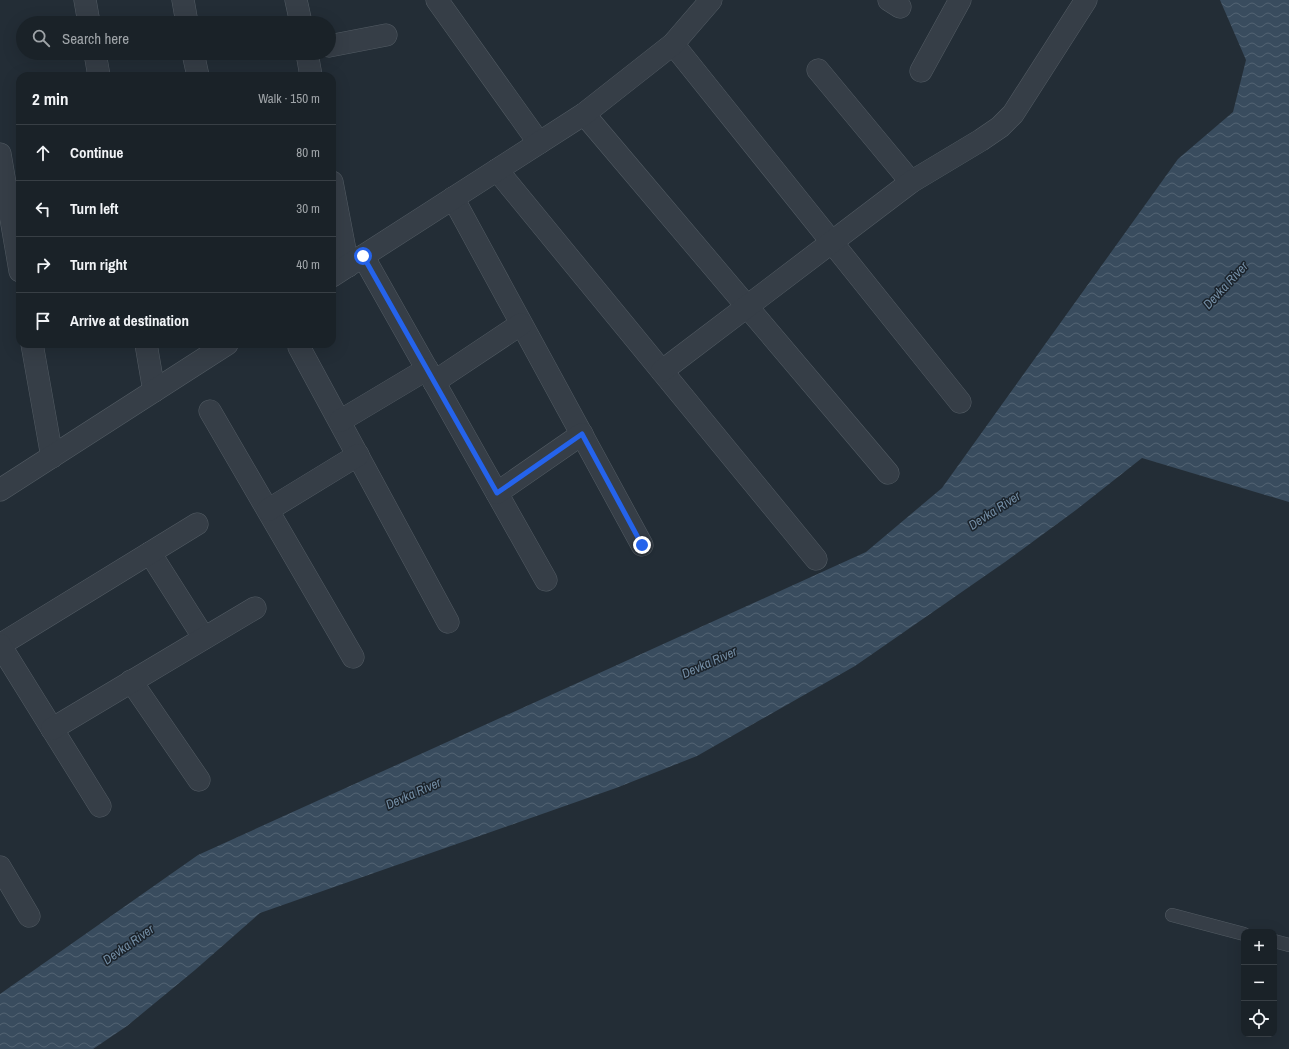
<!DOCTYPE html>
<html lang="en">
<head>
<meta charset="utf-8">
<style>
  body { margin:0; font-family:"Archivo Narrow",sans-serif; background:#232a30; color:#f1f3f6 }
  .controls { position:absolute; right:12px; bottom:12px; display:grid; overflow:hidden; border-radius:8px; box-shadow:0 4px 16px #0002 }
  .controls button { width:36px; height:36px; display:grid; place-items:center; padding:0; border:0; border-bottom:1px solid #383f45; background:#1a2228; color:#f1f3f6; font:20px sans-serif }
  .stop { position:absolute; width:12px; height:12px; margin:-9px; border:3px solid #2563eb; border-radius:50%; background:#fff }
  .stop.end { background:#2563eb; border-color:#fff; box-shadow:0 1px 4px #0008 }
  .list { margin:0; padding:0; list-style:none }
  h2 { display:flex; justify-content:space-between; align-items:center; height:52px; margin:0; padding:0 16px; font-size:17px }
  h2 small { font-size:13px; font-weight:400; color:#9fa4a8 }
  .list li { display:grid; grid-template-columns:26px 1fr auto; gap:12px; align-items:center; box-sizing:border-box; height:56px; padding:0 16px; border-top:1px solid #383f45 }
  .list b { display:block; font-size:15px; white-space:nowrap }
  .list em { font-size:13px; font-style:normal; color:#9fa4a8 }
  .icon { flex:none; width:22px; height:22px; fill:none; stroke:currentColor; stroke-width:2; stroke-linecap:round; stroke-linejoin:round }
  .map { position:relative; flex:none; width:1289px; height:1049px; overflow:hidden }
  .search { position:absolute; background:#1a2228; box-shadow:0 4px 16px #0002; left:16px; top:16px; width:320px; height:44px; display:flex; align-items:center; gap:10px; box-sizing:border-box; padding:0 14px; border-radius:22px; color:#9fa4a8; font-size:15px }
  .panel { position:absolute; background:#1a2228; box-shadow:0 4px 16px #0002; left:16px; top:72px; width:320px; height:276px; border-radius:12px }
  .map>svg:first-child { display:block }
  .water { fill:url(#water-waves) }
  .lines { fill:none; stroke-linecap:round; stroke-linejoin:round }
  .service-casing { stroke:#535c64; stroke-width:14 }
  .minor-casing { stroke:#535c64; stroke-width:23 }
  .tertiary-casing { stroke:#535c64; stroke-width:23 }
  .service { stroke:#363e47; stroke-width:13 }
  .minor { stroke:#363e47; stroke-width:22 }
  .tertiary { stroke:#363e47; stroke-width:22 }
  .route { stroke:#2563eb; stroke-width:5 }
  .labels { text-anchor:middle; stroke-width:3; stroke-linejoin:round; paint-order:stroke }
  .water-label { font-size:13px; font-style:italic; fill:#738da4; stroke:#1b232b }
</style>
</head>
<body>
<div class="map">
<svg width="1289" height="1049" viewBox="0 0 1289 1049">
  <defs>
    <pattern id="water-waves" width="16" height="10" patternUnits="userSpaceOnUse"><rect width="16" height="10" fill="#394c5e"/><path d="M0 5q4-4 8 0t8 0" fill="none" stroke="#536473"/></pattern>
  </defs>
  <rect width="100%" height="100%" fill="#232d36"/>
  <!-- water -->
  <path class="water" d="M1220 0H1289V502L1142 458 1076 510 1005 562 855 666 697 756 616 788 260 913 195 970 127 1026 93 1049H0V994L198 855 866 552 942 488 1178 159 1233 112 1246 60Z"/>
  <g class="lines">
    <defs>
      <g id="service">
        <path d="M1172 915 1244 934"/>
        <path d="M1274 941 1289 945"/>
      </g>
      <g id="minor">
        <path d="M85 0 89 23"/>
        <path d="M183 0 187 23"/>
        <path d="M296 0 301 23"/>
        <path d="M437 0 539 143"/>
        <path d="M889 0 900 7"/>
        <path d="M673 44 960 402"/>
        <path d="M329 46 386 35"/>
        <path d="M95 53 99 76"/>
        <path d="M193 53 198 76"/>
        <path d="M307 53 311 76"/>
        <path d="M818 70 911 182"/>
        <path d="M921 71 960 0"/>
        <path d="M584 114 888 473"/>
        <path d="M0 154 20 271"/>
        <path d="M497 170 816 559"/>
        <path d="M332 182 348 266"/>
        <path d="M453 198 642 545"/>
        <path d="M363 256 546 580"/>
        <path d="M32 344 52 457"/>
        <path d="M146 344 154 391"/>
        <path d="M299 347 448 622"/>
        <path d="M662 371 911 182 981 140 1000 127 1013 114 1086 0"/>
        <path d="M434 382 521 324"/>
        <path d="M210 411 353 657"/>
        <path d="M340 421 427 369"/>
        <path d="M497 493 582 434"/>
        <path d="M268 510 358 455"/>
        <path d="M150 553 204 638"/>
        <path d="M0 645 197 524"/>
        <path d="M0 645 100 806"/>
        <path d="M131 681 199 780"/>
        <path d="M52 729 255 608"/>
        <path d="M0 867 29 916"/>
      </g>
      <g id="tertiary">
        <path d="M332 276 584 114 673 44 711 0"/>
        <path d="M0 490 227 344"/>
      </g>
    </defs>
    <!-- service casing -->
    <use href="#service" class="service-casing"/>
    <!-- minor casing -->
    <use href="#minor" class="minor-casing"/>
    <!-- tertiary casing -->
    <use href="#tertiary" class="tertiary-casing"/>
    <!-- service -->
    <use href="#service" class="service"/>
    <!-- minor -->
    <use href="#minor" class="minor"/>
    <!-- tertiary -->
    <use href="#tertiary" class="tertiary"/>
  </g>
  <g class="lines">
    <!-- route -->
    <path class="route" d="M363 256 497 493 582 434 642 545"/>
  </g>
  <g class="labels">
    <!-- water labels -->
    <g class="water-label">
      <text transform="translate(1225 285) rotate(-47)" y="5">Devka River</text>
      <text transform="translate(994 510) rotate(-33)" y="5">Devka River</text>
      <text transform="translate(709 662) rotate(-24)" y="5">Devka River</text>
      <text transform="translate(413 793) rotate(-24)" y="5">Devka River</text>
      <text transform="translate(128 944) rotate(-35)" y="5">Devka River</text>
    </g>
  </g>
</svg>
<div class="controls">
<button>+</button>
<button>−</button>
<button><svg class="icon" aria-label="locate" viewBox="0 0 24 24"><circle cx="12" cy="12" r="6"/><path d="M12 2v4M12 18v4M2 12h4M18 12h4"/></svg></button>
</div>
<div class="stop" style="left:363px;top:256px"></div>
<div class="stop end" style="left:642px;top:545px"></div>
<div class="search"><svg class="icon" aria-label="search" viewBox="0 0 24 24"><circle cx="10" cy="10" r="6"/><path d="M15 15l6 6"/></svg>Search here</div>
<section class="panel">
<h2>2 min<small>Walk · 150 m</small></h2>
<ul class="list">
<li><svg class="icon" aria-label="ahead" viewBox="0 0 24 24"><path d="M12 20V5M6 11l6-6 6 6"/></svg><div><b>Continue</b></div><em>80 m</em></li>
<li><svg class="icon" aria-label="left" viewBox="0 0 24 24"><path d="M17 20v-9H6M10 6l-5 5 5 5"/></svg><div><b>Turn left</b></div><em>30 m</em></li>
<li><svg class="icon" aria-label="right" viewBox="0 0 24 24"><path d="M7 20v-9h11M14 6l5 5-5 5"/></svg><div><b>Turn right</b></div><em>40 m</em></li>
<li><svg class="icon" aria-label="arrive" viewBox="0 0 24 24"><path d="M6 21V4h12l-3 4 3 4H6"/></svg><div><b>Arrive at destination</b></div></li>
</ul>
</section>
</div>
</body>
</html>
